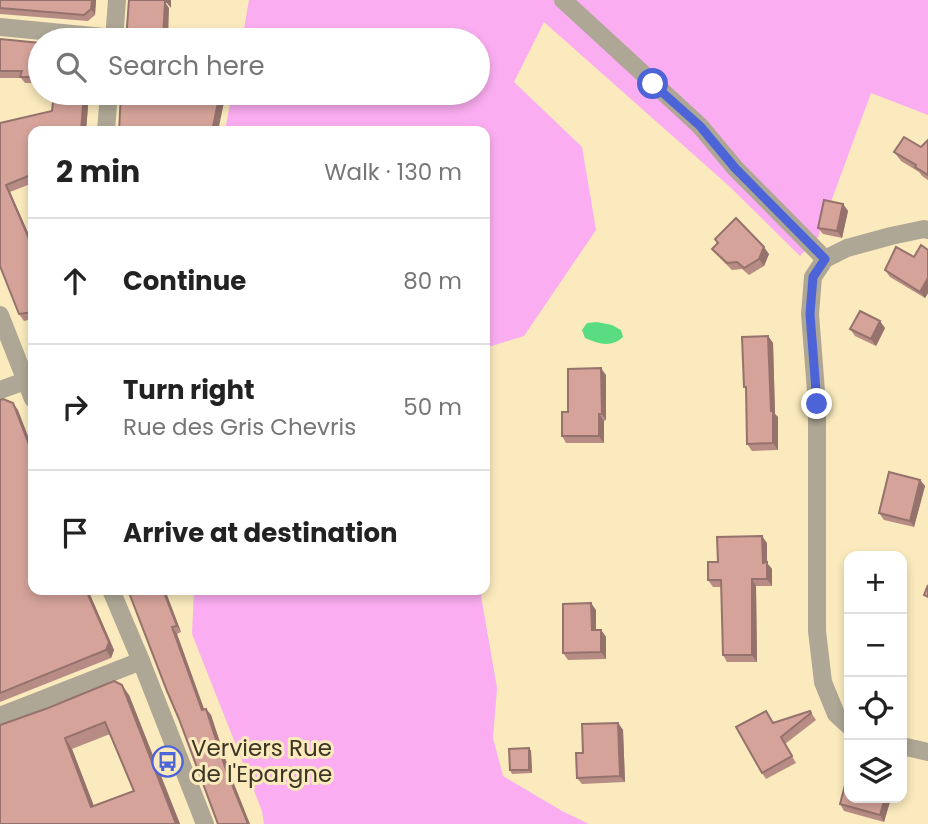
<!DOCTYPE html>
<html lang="en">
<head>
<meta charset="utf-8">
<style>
  body { margin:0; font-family:Poppins,sans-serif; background:#f2f2f2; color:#222 }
  .controls { position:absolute; right:21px; bottom:21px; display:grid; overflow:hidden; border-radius:14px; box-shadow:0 4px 10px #0003 }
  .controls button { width:63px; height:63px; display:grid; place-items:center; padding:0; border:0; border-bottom:2px solid #e0e0e0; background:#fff; color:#222; font:35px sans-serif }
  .stop { position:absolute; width:21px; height:21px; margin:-16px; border:5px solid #4d64d9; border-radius:50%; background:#fff }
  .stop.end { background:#4d64d9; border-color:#fff; box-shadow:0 2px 7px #0008 }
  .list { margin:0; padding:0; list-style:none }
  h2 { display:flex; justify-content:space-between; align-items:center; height:91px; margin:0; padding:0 28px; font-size:30px }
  h2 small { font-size:23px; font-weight:400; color:#767676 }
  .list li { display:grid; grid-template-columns:46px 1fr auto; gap:21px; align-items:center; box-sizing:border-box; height:126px; padding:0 28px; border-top:2px solid #e0e0e0 }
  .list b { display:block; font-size:26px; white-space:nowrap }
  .list p { margin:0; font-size:23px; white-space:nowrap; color:#767676 }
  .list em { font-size:23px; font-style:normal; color:#767676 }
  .icon { flex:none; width:38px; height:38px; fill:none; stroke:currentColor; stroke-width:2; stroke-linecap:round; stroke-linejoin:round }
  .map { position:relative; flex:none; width:928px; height:824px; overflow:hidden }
  .search { position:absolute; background:#fff; box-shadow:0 4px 10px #0003; left:28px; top:28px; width:462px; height:77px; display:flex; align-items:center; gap:18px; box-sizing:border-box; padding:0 24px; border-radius:38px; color:#767676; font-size:26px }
  .panel { position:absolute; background:#fff; box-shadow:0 4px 10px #0003; left:28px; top:126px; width:462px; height:469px; border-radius:14px }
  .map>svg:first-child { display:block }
  .green { fill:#fbadf1 }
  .water { fill:#5adc83 }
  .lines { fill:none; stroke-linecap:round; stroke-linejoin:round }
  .minor { stroke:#aea795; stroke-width:18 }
  .wall { fill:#b78c84; fill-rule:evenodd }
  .shaded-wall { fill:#95726c }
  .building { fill:#d5a39a; stroke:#95726c; stroke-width:2; fill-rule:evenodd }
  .route { stroke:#4d64d9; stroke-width:9 }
  .labels { text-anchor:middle; stroke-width:6; stroke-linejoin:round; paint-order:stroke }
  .poi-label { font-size:23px; fill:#3c3624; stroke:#faeabd; text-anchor:start }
</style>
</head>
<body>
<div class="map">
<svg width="928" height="824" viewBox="0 0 928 824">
  <rect width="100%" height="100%" fill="#faeabd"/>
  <!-- green -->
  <g class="green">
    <path d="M249 0H928V115L871 93 818 237 800 256 729 186 544 22 514 82 582 147 596 230 524 336 485 348V131H225L232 93H478V40H242Z"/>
    <path d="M194 590H480L497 688 493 738 503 776 562 811 589 824H264L262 811 192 634Z"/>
  </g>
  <!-- water -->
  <path class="water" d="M597 322 612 325 621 330 623 337C611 348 599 344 585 338L582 330 587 323Z"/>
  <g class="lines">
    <!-- minor -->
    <g class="minor">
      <path d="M563 0 700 126 735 168 825 259"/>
      <path d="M0 27 114 38"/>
      <path d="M114 40 117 0"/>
      <path d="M106 131 109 93"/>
      <path d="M0 315 33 399"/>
      <path d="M0 390 25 381"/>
      <path d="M111 590 141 661 205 824"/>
      <path d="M0 716 141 661"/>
      <path d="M849 726 836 714 823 682 817 631V404L810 314 813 277 825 259 847 248 891 236 924 229 928 230"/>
      <path d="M902 746 928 752"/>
    </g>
  </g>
  <!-- wall -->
  <g class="wall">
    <path d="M0 0H96L95 15 88 21 0 14Z"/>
    <path d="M0 39 40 43V83H25L21 78H0Z"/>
    <path d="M54 93H89L86 131H33V183L10 192 33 244V319L24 321 19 314 0 266V123L52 111Z"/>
    <path d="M928 140V180L922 176 919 172 901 161 894 152 921 147Z"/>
    <path d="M843 204 848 211 842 238 823 234 818 228Z"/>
    <path d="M715 239 769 254 764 266 749 275 742 269 732 270 717 255 712 249 718 243Z"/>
    <path d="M928 250V293L925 298 890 277 885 270Z"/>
    <path d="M885 328 876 346 855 336 850 329Z"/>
    <path d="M768 336 773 343 775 414 778 417V450L752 451 747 444 746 389 744 387Z"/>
    <path d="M606 375V420L604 421V443H566L562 436 568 412Z"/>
    <path d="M0 400 18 410 33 590H88L114 650 111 658 0 702Z"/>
    <path d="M920 480 925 486 914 527 884 520 879 513Z"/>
    <path d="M767 543V563L772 569V586H756L757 662H727L723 655 722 587H713L708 580 718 562Z"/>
    <path d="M165 590 181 632 177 634 204 710 206 709 211 715 231 776 179 719Z"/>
    <path d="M596 610V630H601L606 637V659L568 660 563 653Z"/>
    <path d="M129 695 180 824H0L48 708ZM110 734 134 791 94 806 72 749Z"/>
    <path d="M810 711 816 720 785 744 796 763 766 779 762 773 774 723Z"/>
    <path d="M618 723 623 730 625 782 582 784 577 778 583 753Z"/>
    <path d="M529 748 531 751 532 773 512 774 510 770Z"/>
    <path d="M849 798H891L884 822 844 811 840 804Z"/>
  </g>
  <!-- shaded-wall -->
  <g class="shaded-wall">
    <path d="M92 0H96L95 15 91 9Z"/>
    <path d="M166 0H171V8L166 2Z"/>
    <path d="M165 2 169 8 168 40H163Z"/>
    <path d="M84 93H89L86 131H81Z"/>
    <path d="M220 93H226L218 131H212Z"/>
    <path d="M6 185 10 192 33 244V248Z"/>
    <path d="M843 204 848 211 842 238 837 231Z"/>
    <path d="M764 247 769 254 764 266 759 259Z"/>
    <path d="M928 278V293L925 298 920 292Z"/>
    <path d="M880 321 885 328 876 346 871 339Z"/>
    <path d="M768 336 773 343 775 414 778 417V450L773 443 771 411Z"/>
    <path d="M601 368 606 375V420L602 414Z"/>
    <path d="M13 403 18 410 33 449V455Z"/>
    <path d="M599 414 604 421V443L599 436Z"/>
    <path d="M920 480 925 486 914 527 910 521Z"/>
    <path d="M762 536 767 543V563L772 569V586L767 579 763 563Z"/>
    <path d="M752 579 756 586 757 662 752 655Z"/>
    <path d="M86 590H88L114 650 111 658 106 650Z"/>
    <path d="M163 590H165L181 632 177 626Z"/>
    <path d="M591 603 596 610V637L592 630Z"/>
    <path d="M172 627 177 634 207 717 202 710Z"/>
    <path d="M601 630 606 637V659L601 652Z"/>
    <path d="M122 685 129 695 180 824H176Z"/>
    <path d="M206 709 211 715 231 776 250 824H248L226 770Z"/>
    <path d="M618 723 623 730 625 782 620 776Z"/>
    <path d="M65 738 72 749 98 817 91 807Z"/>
    <path d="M529 748 531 751 532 773 529 770Z"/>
    <path d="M885 798H891L884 822 880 815Z"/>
  </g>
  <!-- building -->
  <g class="building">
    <path d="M0 0H92L91 9 84 15 0 8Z"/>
    <path d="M129 0H166V2H165L163 40H126Z"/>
    <path d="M60 38 74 39 75 40H60Z"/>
    <path d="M0 39 40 43V77H20L22 71H0Z"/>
    <path d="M54 93H84L81 131H33V174L6 185 33 248V312L19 314 0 266V123L52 111Z"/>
    <path d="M121 93H220L212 131H119Z"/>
    <path d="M904 137 921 147 928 140V175L915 167 916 165 894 152Z"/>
    <path d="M824 200 843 204 837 231 818 228Z"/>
    <path d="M736 218 764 247 759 259 744 268 737 262 727 263 712 249 718 243 715 239Z"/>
    <path d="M921 245 928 250V278L920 292 885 270 896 247 914 257Z"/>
    <path d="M860 311 880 321 871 339 850 329Z"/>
    <path d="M768 336 771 411H773V443L747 444 746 387H744L742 337Z"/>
    <path d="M601 368 602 414H599V436H562V412H568V369Z"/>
    <path d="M3 399 13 403 33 455V590H86L109 642 106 650 0 693V400Z"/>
    <path d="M889 472 920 480 910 521 879 513Z"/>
    <path d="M762 536 763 563 767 562V579H752V655H723L721 580H708V562H718L717 537Z"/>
    <path d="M928 585V597L924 595Z"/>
    <path d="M128 590H163L177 626 172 627 202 710 206 709 226 770 248 824H218L179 719 167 691Z"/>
    <path d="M591 603 592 630H601V652L563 653V604Z"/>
    <path d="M114 681 122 685 176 824H0V725L48 708ZM105 722 134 791 91 807 65 738Z"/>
    <path d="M766 711 773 723 810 711 811 713 781 737 792 756 762 773 736 727Z"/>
    <path d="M618 723 620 776 577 778 576 753H583L582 724Z"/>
    <path d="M529 748V770H510L509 749Z"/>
    <path d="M848 774 849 775V798H885L880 815 840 804Z"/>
  </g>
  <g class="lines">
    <!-- route -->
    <path class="route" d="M653 84 700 126 735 168 825 259 813 277 810 314 817 404"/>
  </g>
  <!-- icons -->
  <defs>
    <symbol id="bus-ring" viewBox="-11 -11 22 22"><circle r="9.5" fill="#faeabd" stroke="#4d64d9" stroke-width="1.5"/><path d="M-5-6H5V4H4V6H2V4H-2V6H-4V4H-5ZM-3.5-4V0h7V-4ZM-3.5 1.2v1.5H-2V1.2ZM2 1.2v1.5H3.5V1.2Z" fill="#4d64d9"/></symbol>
  </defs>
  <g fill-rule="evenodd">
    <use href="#bus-ring" x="150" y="744" width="35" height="35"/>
  </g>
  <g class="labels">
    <!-- poi labels -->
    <g class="poi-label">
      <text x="191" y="756">Verviers Rue<tspan x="191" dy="26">de l'Epargne</tspan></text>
    </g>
  </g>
</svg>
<div class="controls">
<button>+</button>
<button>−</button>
<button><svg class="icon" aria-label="locate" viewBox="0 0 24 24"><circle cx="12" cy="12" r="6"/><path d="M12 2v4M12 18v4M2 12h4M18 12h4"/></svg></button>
<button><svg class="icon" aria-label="layers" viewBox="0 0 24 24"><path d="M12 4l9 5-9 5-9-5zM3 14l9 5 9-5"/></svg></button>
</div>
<div class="stop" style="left:653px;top:84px"></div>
<div class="stop end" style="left:817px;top:404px"></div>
<div class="search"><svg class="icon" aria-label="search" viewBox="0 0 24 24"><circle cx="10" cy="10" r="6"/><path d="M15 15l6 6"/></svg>Search here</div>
<section class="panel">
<h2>2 min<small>Walk · 130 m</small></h2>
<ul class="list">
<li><svg class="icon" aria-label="ahead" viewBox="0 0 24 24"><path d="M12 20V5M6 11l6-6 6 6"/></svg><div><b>Continue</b></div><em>80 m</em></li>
<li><svg class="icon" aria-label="right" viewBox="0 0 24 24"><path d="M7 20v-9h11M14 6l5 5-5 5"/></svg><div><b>Turn right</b><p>Rue des Gris Chevris</p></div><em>50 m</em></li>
<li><svg class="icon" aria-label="arrive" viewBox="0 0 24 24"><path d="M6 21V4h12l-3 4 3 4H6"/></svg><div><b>Arrive at destination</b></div></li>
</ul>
</section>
</div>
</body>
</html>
